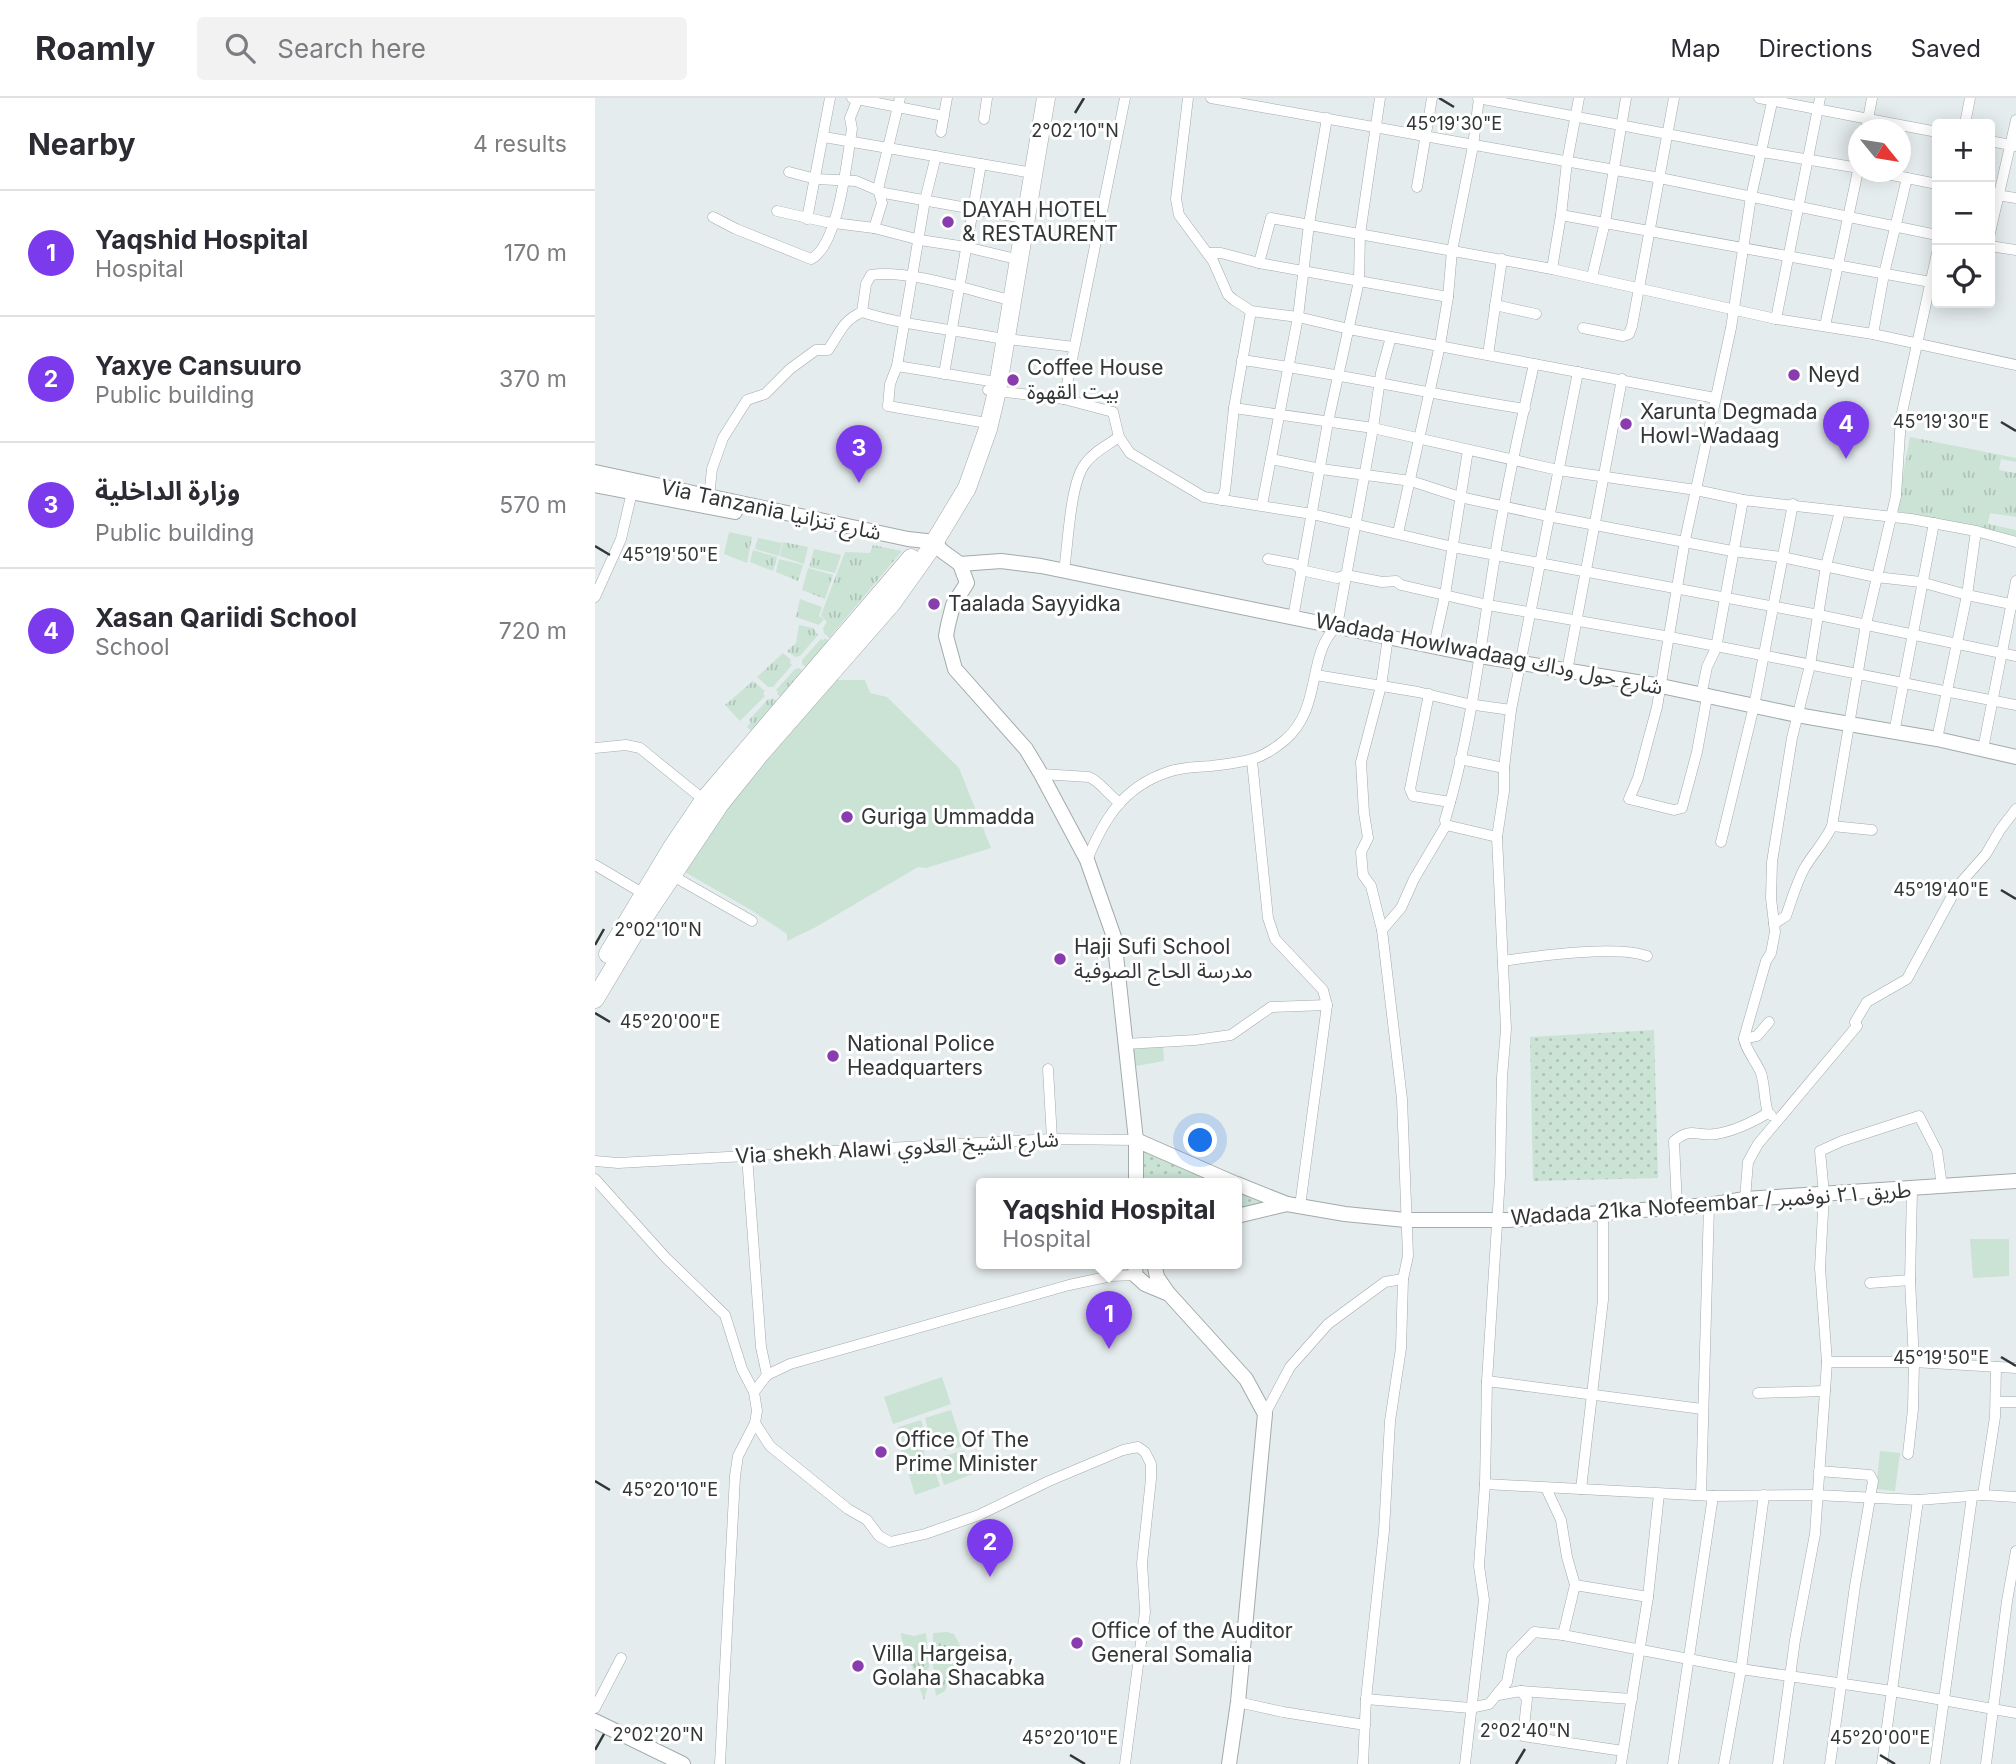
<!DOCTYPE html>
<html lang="en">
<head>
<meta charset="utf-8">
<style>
  body { margin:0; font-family:Inter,"Noto Sans Arabic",sans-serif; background:#f2f2f3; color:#2b2b33 }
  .controls { position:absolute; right:21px; top:21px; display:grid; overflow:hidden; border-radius:7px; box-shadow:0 4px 18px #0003 }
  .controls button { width:63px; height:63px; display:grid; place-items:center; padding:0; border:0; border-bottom:2px solid #e1e1e2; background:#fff; color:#2b2b33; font:35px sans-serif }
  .compass { position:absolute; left:1253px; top:21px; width:63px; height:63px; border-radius:50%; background:#fff; box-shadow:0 4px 18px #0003; rotate:120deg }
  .you { position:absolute; left:606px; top:1043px; width:24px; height:24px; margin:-18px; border:5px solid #fff; border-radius:50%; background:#1a73e8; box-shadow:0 0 0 10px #1a73e833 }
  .badge { display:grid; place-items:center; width:46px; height:46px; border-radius:50%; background:#7c3aed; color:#fff; font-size:23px; font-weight:700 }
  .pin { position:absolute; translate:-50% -58px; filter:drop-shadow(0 2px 4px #0008) }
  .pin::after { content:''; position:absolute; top:37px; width:24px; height:21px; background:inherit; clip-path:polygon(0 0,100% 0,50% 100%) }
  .popup { position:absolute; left:381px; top:1080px; width:266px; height:91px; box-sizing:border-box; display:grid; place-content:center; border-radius:7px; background:#fff; filter:drop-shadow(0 2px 5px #0005); font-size:23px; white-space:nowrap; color:#7c7c81 }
  .popup b { font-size:26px; color:#2b2b33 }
  .popup::after { content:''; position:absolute; left:50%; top:100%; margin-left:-14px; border:14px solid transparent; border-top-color:#fff }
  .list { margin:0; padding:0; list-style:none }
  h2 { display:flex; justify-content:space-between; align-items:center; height:91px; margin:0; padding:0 28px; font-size:30px }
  h2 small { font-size:23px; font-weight:400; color:#7c7c81 }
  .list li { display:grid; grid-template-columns:46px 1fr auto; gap:21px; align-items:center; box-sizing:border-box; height:126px; padding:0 28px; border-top:2px solid #e1e1e2 }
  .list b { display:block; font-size:26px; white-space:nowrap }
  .list p { margin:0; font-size:23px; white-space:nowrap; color:#7c7c81 }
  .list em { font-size:23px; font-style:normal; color:#7c7c81 }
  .icon { flex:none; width:38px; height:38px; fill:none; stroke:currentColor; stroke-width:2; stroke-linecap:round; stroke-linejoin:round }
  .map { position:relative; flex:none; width:1421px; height:1666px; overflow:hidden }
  header { display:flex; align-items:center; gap:42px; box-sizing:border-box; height:98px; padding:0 35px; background:#fff; border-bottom:2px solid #e1e1e2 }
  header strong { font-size:33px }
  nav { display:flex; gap:38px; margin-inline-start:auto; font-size:24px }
  .search { width:490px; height:63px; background:#f2f2f3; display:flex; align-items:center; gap:18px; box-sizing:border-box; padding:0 24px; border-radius:7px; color:#7c7c81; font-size:26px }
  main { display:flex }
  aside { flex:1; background:#fff }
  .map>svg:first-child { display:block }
  .grass { fill:url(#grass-tufts) }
  .park { fill:url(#park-dots) }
  .garden { fill:#cae3d5 }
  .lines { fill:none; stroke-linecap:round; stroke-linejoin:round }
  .street-casing { stroke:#a3aaab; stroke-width:11 }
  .secondary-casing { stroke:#a3aaab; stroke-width:16 }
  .highway-casing { stroke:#a3aaab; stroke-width:19 }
  .street { stroke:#fff; stroke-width:10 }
  .secondary { stroke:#fff; stroke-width:14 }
  .highway { stroke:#fff; stroke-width:18 }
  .ticks { fill:none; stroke:#333636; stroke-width:2.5 }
  .poi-dot { fill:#883cad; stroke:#fff; stroke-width:2.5 }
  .labels { text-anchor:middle; stroke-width:6; stroke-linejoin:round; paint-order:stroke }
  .poi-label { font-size:21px; fill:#333636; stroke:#fff; text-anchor:start }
  .street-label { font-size:21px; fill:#333636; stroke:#fff }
  .ticks-label { font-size:18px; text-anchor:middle; fill:#333636; stroke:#fff; stroke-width:6; stroke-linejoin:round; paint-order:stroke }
</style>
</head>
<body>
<header>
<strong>Roamly</strong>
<div class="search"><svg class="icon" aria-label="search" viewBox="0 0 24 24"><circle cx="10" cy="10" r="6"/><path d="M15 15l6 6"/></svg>Search here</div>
<nav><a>Map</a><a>Directions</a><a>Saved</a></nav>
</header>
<main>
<aside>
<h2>Nearby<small>4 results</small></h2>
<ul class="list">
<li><span class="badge">1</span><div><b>Yaqshid Hospital</b><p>Hospital</p></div><em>170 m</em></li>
<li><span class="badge">2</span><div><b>Yaxye Cansuuro</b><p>Public building</p></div><em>370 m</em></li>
<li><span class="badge">3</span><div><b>وزارة الداخلية</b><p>Public building</p></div><em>570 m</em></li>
<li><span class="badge">4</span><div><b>Xasan Qariidi School</b><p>School</p></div><em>720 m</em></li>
</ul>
</aside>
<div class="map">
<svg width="1421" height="1666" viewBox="0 0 1421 1666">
  <defs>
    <pattern id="grass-tufts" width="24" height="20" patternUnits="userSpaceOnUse" patternTransform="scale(1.75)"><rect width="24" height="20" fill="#cae3d5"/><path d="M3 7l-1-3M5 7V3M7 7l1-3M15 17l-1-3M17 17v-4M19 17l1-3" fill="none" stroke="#aec3b7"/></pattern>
    <pattern id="park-dots" width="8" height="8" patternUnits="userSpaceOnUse" patternTransform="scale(1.75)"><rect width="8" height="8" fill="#cae3d5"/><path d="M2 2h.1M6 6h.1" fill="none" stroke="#aec3b7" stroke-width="1.8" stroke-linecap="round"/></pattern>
  </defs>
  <rect width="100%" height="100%" fill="#e5eced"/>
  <!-- grass -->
  <g class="grass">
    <path d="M1315 339 1421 360V364L1406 361 1404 372 1421 375V419L1395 415 1393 426 1421 432V438L1301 413Z"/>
    <path d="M134 434 157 439 152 465 129 456Z"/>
    <path d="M163 440 187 445 184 458 160 451Z"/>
    <path d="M188 444 213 449 209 466 185 458Z"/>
    <path d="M278 447 307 453 234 540 229 535 228 530 232 524 226 517 250 454 275 455Z"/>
    <path d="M219 451 246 457 240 475 214 469Z"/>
    <path d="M158 452 182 459 178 473 155 464Z"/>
    <path d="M184 461 208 467 203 483 181 474Z"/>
    <path d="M213 470 238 477 230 501 207 492Z"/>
    <path d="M205 501 227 509 224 518 229 521 224 527 201 519Z"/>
    <path d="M204 527 218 530 223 537 205 558 200 559 192 553 201 545Z"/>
    <path d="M230 540 238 547 215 573 207 566V562L226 541 228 542Z"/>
    <path d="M188 555 196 562 195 565 197 567 178 589H173L162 579Z"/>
    <path d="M204 570 212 576 189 602 182 596 183 594 181 592 200 571Z"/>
    <path d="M158 583 170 593 168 596 170 598 145 623 130 607Z"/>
    <path d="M178 600 185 606 159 635 152 629 156 624 154 622 173 601 176 602Z"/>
    <path d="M352 1534 359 1536 366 1549 350 1593 341 1598 339 1586 343 1581 338 1569V1535Z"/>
    <path d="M306 1535 319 1538 331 1535 334 1568 331 1581 333 1588 329 1602 306 1539Z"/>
  </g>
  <!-- park -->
  <g class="park">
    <path d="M1059 932 1063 1080 938 1083 935 939Z"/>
    <path d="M546 1051 623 1085H548Z"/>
    <path d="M642 1093 675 1109 642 1113Z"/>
  </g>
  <!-- garden -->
  <g class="garden">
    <path d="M238 582H270L275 595 292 599 364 670 396 750 331 770 323 769 221 829 192 843V836L156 812 88 773 150 687Z"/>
    <path d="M568 949 569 963 541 968 538 951Z"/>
    <path d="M1375 1141H1414V1178L1378 1180Z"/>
    <path d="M347 1279 356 1306 298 1326 289 1299Z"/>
    <path d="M356 1312 368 1348 350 1353 344 1344 336 1342 330 1320Z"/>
    <path d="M326 1322 333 1343 328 1348 330 1360 310 1366 301 1334 304 1329Z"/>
    <path d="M369 1352 378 1376 349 1387 341 1361Z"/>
    <path d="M1285 1353 1305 1355 1300 1393 1281 1391Z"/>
    <path d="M336 1362 345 1388 320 1397 312 1370Z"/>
  </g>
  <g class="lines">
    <defs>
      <g id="street">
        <path d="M257 0 349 18"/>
        <path d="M593 0 581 101 584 117 618 163 633 197 639 202 656 213 703 219 754 231 1120 300"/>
        <path d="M616 0 1065 80 1342 137"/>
        <path d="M883 0 1167 54 1264 70"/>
        <path d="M1164 0 1342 34"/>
        <path d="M389 21 392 0"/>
        <path d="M1370 26 1375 0"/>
        <path d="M1271 32 1277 0"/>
        <path d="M346 34 352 0"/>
        <path d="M229 39 438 75"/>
        <path d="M1395 43 1421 48"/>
        <path d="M341 58 330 102 302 268 295 286 293 308 386 324"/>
        <path d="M194 74 221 81 261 83 289 95 423 119"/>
        <path d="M1282 74 1342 86"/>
        <path d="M822 89 837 0"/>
        <path d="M1395 96 1421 100"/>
        <path d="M182 113 231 124 279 130 325 142 371 149 417 160"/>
        <path d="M966 117 1341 185"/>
        <path d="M118 119 141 131 216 161C244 147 252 60 257 31L255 20 263 0"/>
        <path d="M212 121 235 0"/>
        <path d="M279 130 287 105 283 91 305 0"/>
        <path d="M1395 135 1421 22"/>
        <path d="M1395 148 1421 152"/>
        <path d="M613 155H626L664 165 853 199"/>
        <path d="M664 165 676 120 957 171 966 117 972 64 984 0"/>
        <path d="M957 171 1181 221 1278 236 1421 267"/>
        <path d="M997 179 1010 124 1031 0"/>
        <path d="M900 207 941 216"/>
        <path d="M267 214 271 186 276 177C311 171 374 192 411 201"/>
        <path d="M1181 221 1225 0"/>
        <path d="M1230 228 1264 68"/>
        <path d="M988 230 1028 238 1034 236 1037 228 1079 0"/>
        <path d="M1278 236 1289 176 1312 80"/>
        <path d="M412 241 479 249"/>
        <path d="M893 257 907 161"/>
        <path d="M647 262C741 275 835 296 930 311"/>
        <path d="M302 268 395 283"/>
        <path d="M349 276 386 66"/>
        <path d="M393 292 469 301 518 314 524 339 535 355 609 399 717 416 858 449 1224 517 1421 558"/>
        <path d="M469 301 530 0"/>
        <path d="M639 310 778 330 963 372 1101 392 1148 402 1316 421 1381 433 1421 444"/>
        <path d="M676 361 726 371 816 383 865 399 953 418 1137 453 1187 459 1281 479 1326 484 1372 497 1421 507"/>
        <path d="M114 399 117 371 128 340 152 302 170 296 195 271 221 252H233C245 235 247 223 267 214 310 228 358 231 403 240"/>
        <path d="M626 402 630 393 639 310 656 213"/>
        <path d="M1148 402 1121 550 1112 569 1107 593 1112 599 1102 654 1087 710 1079 712 1034 701 1043 680 1062 609 1090 442 1136 230 1156 99 1178 0"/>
        <path d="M667 407 703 219 714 126 732 20"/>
        <path d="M803 435 845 247 853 199 857 153 878 48 884 0"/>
        <path d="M673 461 700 466 706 472 742 480 751 477 787 484 801 483 806 487 893 507 1075 539 1421 607"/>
        <path d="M469 473C473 447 475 385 490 366 498 354 513 347 524 339"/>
        <path d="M0 499 26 441 37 394"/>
        <path d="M698 520 733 324 764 183 765 136 785 0"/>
        <path d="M839 547 850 497 873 352"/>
        <path d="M972 573 1027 281"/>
        <path d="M721 577 823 594 873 606 916 612"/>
        <path d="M834 596 815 691 818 698 855 704"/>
        <path d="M1299 635 1339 425"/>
        <path d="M1342 641 1372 497 1381 433"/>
        <path d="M0 650 31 647 45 650 109 702"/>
        <path d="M1388 651 1421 483"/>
        <path d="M865 661 909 670"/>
        <path d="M657 663 673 820 680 841 728 892 732 907 705 1108"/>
        <path d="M446 676 494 679C506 684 513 697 525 705"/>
        <path d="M851 727 902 739"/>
        <path d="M1237 728 1277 732"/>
        <path d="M1126 744 1159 608 1198 406"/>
        <path d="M492 762C509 721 528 689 573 674 586 669 602 669 616 668 648 664 664 664 690 642 728 610 711 556 742 528L778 330 786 275 796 239"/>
        <path d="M0 767 49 796"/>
        <path d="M78 778 157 823"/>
        <path d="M1179 826 1191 818C1197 801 1201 786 1209 771 1218 755 1230 744 1237 728L1271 526 1301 398 1306 319 1342 155"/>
        <path d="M787 832 806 810 819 781 851 727 850 722C880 623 888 519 907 418 916 367 928 316 939 266"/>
        <path d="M908 863C941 858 1022 847 1052 858"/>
        <path d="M1149 941 1162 938 1174 924"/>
        <path d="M530 946 600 942 636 937 676 909 732 907"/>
        <path d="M453 971 457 1041"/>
        <path d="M1173 1015C1169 1002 1170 988 1166 975 1162 965 1149 949 1149 940L1171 863 1176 855 1180 834 1176 800 1177 764 1197 640 1215 567 1231 468 1245 413"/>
        <path d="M152 1058 166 1249 172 1277"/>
        <path d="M0 1063 23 1065 457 1041 541 1042"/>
        <path d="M0 1081 71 1160 130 1217 147 1271 159 1294 162 1313 160 1325 143 1358 140 1378 125 1666"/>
        <path d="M1150 1101 1153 1064 1163 1046 1262 928 1260 924 1272 904 1312 881 1362 789 1391 756 1405 732 1421 711"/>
        <path d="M1082 1109 1079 1043C1097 1028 1101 1039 1121 1036 1140 1033 1156 1025 1173 1015L1176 1017"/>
        <path d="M1275 1185 1315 1182"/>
        <path d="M1232 1264H1319L1421 1270"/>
        <path d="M892 1283 1107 1311"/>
        <path d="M159 1294 172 1277 195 1266 474 1187 516 1178 540 1177"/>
        <path d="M1163 1295 1230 1293"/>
        <path d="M1401 1304H1421"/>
        <path d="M670 1316 695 1269 733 1226 790 1184 808 1181"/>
        <path d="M160 1325 175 1348 253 1411 272 1422 284 1438 295 1444 330 1436 384 1417 454 1383 528 1352 543 1349 550 1354 556 1366V1381L547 1465 550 1514 530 1666"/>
        <path d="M1313 1356 1318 1311 1319 1264 1315 1182 1317 1092"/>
        <path d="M1224 1373 1275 1377 1278 1383 1260 1488 1235 1666"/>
        <path d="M890 1386 1118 1398 1221 1397 1323 1402 1388 1397 1421 1399"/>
        <path d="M986 1391 1008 1202V1114"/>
        <path d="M1106 1397 1114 1107"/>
        <path d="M1388 1397 1400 1319 1401 1269"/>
        <path d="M980 1487 1053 1499"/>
        <path d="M968 1537 1146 1571 1297 1593 1421 1615"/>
        <path d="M926 1593 1037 1601"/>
        <path d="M903 1597 926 1593 932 1601 928 1638 1028 1653"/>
        <path d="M771 1601 875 1610 894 1606 912 1584 917 1557 939 1534 968 1537 980 1487 972 1459 966 1422 951 1390"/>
        <path d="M643 1604 688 1614 770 1627"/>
        <path d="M0 1610 26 1560"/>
        <path d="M768 1666 771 1601 789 1433 795 1323 806 1250 808 1181 813 1158 807 1001 787 832 776 788 768 777 766 754 773 740 769 715 766 664 786 588 793 539"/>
        <path d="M870 1666 889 1502 884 1468 890 1386 892 1283 905 1079 907 979 911 931 902 739 909 693V670L916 612 983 274"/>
        <path d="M1026 1666 1053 1499 1064 1396"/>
        <path d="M1078 1666 1118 1398"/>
        <path d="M1129 1666 1146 1571 1169 1397"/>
        <path d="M1183 1666 1200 1542 1220 1436 1232 1264 1225 1170 1229 1096 1225 1053 1247 1043 1324 1018 1342 1053 1347 1088"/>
        <path d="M1287 1666 1323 1402"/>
        <path d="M1340 1666 1377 1399"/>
        <path d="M1391 1666 1412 1503 1421 1453"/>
      </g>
      <g id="secondary">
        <path d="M0 374 313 441 340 444 347 453 365 466"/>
        <path d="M0 387 140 414"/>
        <path d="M365 466 406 463 446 468 885 558 1066 588 1202 617 1342 641 1421 659"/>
        <path d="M365 466 372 485 358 507 353 527 351 538 360 571 431 651 446 676 492 762 519 839 541 1042V1085"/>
        <path d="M541 1042 639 1085"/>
        <path d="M642 1086 692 1106 750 1116 811 1122H913L1114 1107 1150 1101 1421 1083"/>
        <path d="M642 1118 692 1106"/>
        <path d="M541 1165 540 1177 550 1186 574 1196 651 1281 670 1316 643 1604 634 1666"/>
        <path d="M559 1165 562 1179 573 1195"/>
        <path d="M0 1623 88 1666"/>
      </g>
      <g id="highway">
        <path d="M13 856 78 748 109 702 316 460"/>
        <path d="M0 901 46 824 125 706 165 656 297 505 334 453 372 390 393 331 402 293 451 0"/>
      </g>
    </defs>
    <!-- street casing -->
    <use href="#street" class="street-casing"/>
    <!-- secondary casing -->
    <use href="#secondary" class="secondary-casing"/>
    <!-- highway casing -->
    <use href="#highway" class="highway-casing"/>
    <!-- street -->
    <use href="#street" class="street"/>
    <!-- secondary -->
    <use href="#secondary" class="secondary"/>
    <!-- highway -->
    <use href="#highway" class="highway"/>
  </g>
  <!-- ticks -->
  <path class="ticks" d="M844 0 859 9M480 15 489 0M1406 324 1421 333M0 448 15 457M1406 792 1421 801M0 847 9 831M0 915 15 924M1406 1259 1421 1268M0 1383 15 1392M0 1652 9 1636M475 1657 490 1666M1285 1657 1300 1666M921 1666 930 1651"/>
  <!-- markers -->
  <g class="poi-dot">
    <circle cx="353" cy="124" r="7"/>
    <circle cx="1199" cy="277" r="7"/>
    <circle cx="418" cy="282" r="7"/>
    <circle cx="1031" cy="326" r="7"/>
    <circle cx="339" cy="506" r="7"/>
    <circle cx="252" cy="719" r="7"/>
    <circle cx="465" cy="861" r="7"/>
    <circle cx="238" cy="958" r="7"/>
    <circle cx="286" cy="1354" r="7"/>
    <circle cx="482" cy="1545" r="7"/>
    <circle cx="263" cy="1568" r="7"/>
  </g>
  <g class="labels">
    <!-- poi labels -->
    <g class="poi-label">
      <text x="367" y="119">DAYAH HOTEL<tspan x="367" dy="24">&amp; RESTAURENT</tspan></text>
      <text x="432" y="277">Coffee House<tspan x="432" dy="24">بيت القهوة</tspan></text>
      <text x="1213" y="284">Neyd</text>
      <text x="1045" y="321">Xarunta Degmada<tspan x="1045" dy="24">Howl-Wadaag</tspan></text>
      <text x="353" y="513">Taalada Sayyidka</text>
      <text x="266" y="726">Guriga Ummadda</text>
      <text x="479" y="856">Haji Sufi School<tspan x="479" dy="24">مدرسة الحاج الصوفية</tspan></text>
      <text x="252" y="953">National Police<tspan x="252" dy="24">Headquarters</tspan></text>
      <text x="300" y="1349">Office Of The<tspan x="300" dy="24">Prime Minister</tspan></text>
      <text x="496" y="1540">Office of the Auditor<tspan x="496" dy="24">General Somalia</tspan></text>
      <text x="277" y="1563">Villa Hargeisa,<tspan x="277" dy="24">Golaha Shacabka</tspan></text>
    </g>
    <!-- street labels -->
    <g class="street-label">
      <text transform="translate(176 412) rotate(12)" y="7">Via Tanzania شارع تنزانيا</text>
      <text transform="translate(894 556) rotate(11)" y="7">Wadada Howlwadaag شارع حول وداك</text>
      <text transform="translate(302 1050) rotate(-3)" y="7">Via shekh Alawi شارع الشيخ العلاوي</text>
      <text transform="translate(1116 1106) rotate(-4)" y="7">Wadada 21ka Nofeembar / طريق ٢١ نوفمبر</text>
    </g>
  </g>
  <g class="ticks-label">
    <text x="859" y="32">45°19'30"E</text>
    <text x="480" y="39">2°02'10"N</text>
    <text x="1346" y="330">45°19'30"E</text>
    <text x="75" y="463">45°19'50"E</text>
    <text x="1346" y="798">45°19'40"E</text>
    <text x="63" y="838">2°02'10"N</text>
    <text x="75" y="930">45°20'00"E</text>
    <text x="1346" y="1266">45°19'50"E</text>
    <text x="75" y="1398">45°20'10"E</text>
    <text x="930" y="1639">2°02'40"N</text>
    <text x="63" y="1643">2°02'20"N</text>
    <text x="475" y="1646">45°20'10"E</text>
    <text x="1285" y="1646">45°20'00"E</text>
  </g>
</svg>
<div class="controls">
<button>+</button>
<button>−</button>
<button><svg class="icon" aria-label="locate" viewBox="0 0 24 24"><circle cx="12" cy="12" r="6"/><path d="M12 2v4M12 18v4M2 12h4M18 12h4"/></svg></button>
</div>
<svg class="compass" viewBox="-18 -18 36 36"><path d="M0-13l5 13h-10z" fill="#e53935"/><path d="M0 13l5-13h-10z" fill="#7c7c81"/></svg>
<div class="you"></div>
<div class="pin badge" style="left:514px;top:1251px">1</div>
<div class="popup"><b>Yaqshid Hospital</b>Hospital</div>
<div class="pin badge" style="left:395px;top:1479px">2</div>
<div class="pin badge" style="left:264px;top:385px">3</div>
<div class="pin badge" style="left:1251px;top:361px">4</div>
</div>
</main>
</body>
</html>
